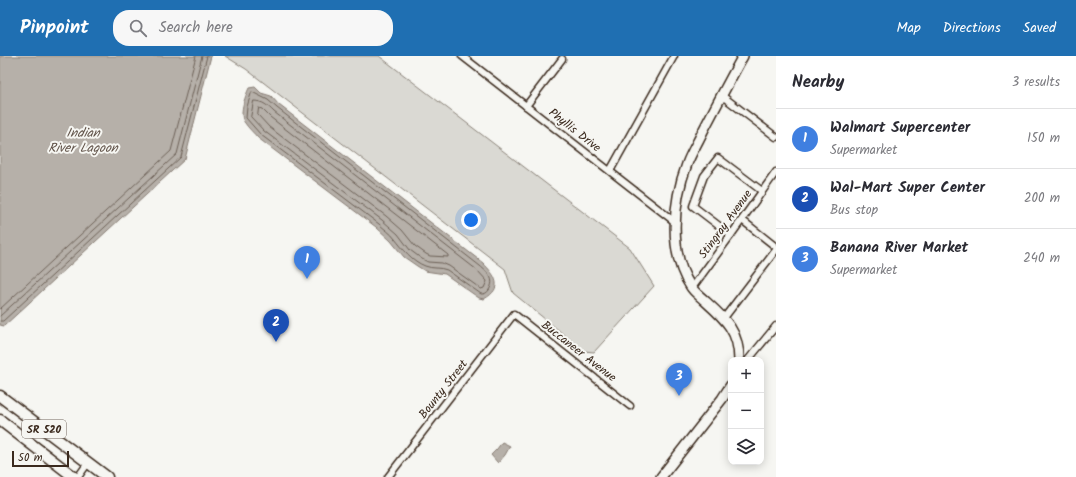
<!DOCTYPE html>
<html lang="en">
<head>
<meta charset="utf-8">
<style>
  body { margin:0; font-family:Kalam,sans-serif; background:#f7f7f7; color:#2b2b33 }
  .controls { position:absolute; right:12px; bottom:12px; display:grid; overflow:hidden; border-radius:8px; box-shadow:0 2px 10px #0003 }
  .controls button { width:36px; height:36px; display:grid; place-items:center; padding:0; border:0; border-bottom:1px solid #e1e1e2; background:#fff; color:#2b2b33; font:20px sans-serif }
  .scale { position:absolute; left:12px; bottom:10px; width:57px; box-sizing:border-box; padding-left:4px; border:2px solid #3b2a1e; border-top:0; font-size:11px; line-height:14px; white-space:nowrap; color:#3b2a1e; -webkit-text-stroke:3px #f6f6f2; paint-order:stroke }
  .you { position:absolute; left:471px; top:164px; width:14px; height:14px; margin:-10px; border:3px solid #fff; border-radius:50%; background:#1a73e8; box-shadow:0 0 0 6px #1a73e833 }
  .badge { display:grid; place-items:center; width:26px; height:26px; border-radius:50%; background:#1f6fb2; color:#fff; font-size:13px; font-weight:700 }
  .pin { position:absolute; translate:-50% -33px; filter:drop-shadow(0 1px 2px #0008) }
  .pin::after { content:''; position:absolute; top:21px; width:14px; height:12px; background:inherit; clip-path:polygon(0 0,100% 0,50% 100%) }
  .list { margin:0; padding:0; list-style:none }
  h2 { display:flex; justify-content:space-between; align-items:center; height:52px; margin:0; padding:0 16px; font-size:17px }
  h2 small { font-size:13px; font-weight:400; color:#7c7c81 }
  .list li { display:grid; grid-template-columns:26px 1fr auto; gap:12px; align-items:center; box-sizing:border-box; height:60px; padding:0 16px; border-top:1px solid #e1e1e2 }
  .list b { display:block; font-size:15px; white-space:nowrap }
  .list p { margin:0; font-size:13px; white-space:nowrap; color:#7c7c81 }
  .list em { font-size:13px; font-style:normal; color:#7c7c81 }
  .icon { flex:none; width:22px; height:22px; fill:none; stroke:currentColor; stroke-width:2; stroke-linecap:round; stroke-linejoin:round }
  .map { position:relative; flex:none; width:776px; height:421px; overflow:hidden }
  header { display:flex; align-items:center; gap:24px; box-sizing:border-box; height:56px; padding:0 20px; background:#1f6fb2; color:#fff }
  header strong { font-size:19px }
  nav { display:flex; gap:22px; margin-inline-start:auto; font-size:14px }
  .search { width:280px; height:36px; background:#f7f7f7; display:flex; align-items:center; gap:10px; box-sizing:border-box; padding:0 14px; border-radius:16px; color:#7c7c81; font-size:15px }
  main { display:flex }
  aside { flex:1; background:#fff }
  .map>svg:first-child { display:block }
  .green { fill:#dad9d3; stroke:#8a8278 }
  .water { fill:#b6b0a9; stroke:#857a71 }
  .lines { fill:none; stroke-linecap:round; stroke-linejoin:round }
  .shore { stroke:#6c6056; stroke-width:1 }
  .street-casing { stroke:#3b2a1e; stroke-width:9 }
  .secondary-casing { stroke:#3b2a1e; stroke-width:12 }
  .primary-casing { stroke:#3b2a1e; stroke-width:13 }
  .street { stroke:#f6f6f2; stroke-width:6 }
  .secondary { stroke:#f6f6f2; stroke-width:9 }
  .primary { stroke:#f6f6f2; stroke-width:10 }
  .labels { text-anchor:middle; stroke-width:4; stroke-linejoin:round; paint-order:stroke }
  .shield { fill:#f6f6f2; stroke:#73675e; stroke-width:1 }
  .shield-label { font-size:11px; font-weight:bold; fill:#3b2a1e }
  .street-label { font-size:12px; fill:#3b2a1e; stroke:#f6f6f2 }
  .water-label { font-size:13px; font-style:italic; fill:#605248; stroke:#f6f6f2 }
</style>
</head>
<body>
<header>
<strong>Pinpoint</strong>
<div class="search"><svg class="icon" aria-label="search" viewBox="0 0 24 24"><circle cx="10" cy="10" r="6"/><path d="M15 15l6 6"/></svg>Search here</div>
<nav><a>Map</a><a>Directions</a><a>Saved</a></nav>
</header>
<main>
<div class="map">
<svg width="776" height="421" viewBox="0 0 776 421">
  <rect width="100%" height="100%" fill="#f6f6f2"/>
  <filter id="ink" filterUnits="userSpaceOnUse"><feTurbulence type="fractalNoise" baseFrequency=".025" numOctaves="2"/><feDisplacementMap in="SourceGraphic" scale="8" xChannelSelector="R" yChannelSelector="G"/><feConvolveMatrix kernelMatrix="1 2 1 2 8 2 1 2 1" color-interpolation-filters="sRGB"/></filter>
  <g filter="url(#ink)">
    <!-- green -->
    <path class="green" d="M225 0H379L630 192 654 230 594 296 584 295 513 237 505 213 246 13Z"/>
    <!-- water -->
    <g class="water">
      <path d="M0 0H211L185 103 4 270 0 269Z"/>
      <path d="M255 31 261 37 271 40 279 49 483 207C496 220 504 232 484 243L479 242 445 218 425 215 417 210 404 201 391 185 376 171 258 82C254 77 248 72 245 67 238 59 245 41 249 32Z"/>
      <path d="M502 386 510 390 505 399 498 407 491 399 497 393Z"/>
    </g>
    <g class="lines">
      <!-- shore -->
      <g class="shore">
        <path d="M252 36 268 44 277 52 480 210C488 217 496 223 489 234 487 237 485 238 481 238L447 214C440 211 432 213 425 210 412 205 403 193 395 183 391 177 384 173 379 168L261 79 246 62 247 51Z"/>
        <path d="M254 45C263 45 268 50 274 56L477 214 487 225 484 232 481 233 449 210 442 207 428 206 422 203 410 194 398 178 382 164 264 75 251 61Z"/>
        <path d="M259 52 262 53 270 61 448 199V201L430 200 426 198 415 190 402 174 386 160 269 71 258 59Z"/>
        <path d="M0 253 171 95 196 0"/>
        <path d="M0 260 177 98 202 0"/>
        <path d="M0 265H3L181 101 207 0"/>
      </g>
      <defs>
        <g id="street">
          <path d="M462 0 675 166"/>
          <path d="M721 39 776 81"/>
          <path d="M526 50 562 3"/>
          <path d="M610 115 674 0"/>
          <path d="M742 164 776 191"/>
          <path d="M731 179 693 150 704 120 718 102 762 135"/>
          <path d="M692 232 731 179 776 116"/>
          <path d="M724 262 776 194"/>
          <path d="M748 304 776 270"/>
          <path d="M78 421 88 407"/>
          <path d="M388 421 514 258 630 350"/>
        </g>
        <g id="secondary">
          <path d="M739 304C739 274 724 262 704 244 700 240 694 236 691 231 668 197 673 145 687 108 691 97 698 86 703 75 716 50 729 25 743 0"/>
          <path d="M661 421 722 343 731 329"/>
        </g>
        <g id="primary">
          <path d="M0 340 107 421"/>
          <path d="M0 364 74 421"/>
        </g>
      </defs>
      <!-- street casing -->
      <use href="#street" class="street-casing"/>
      <!-- secondary casing -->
      <use href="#secondary" class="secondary-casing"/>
      <!-- primary casing -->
      <use href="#primary" class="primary-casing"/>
      <!-- street -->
      <use href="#street" class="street"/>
      <!-- secondary -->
      <use href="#secondary" class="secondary"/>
      <!-- primary -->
      <use href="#primary" class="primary"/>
    </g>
  </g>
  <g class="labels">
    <!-- shield labels -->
    <rect class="shield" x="22" y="364" width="44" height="18" rx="3"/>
    <g class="shield-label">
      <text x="44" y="377">SR 520</text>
    </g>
    <!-- street labels -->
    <g class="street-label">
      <text transform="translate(575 74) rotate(38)" y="4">Phyllis Drive</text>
      <text transform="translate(725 168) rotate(-54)" y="4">Stingray Avenue</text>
      <text transform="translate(579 295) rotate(38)" y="4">Buccaneer Avenue</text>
      <text transform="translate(443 333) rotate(-52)" y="4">Bounty Street</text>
    </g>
    <!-- water labels -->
    <g class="water-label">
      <text x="83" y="81">Indian<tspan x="83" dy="15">River Lagoon</tspan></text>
    </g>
  </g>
</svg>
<div class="controls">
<button>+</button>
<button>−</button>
<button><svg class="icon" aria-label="layers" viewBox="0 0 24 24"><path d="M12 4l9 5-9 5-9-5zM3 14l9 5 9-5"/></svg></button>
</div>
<div class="scale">50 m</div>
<div class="you"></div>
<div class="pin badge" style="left:307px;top:223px;background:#3f7fe0">1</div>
<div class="pin badge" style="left:276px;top:286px;background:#1a4fb4">2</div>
<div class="pin badge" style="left:679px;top:340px;background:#3f7fe0">3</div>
</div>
<aside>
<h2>Nearby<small>3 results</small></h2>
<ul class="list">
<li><span class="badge" style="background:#3f7fe0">1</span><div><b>Walmart Supercenter</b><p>Supermarket</p></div><em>150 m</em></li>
<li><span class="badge" style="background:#1a4fb4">2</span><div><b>Wal-Mart Super Center</b><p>Bus stop</p></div><em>200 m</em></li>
<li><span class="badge" style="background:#3f7fe0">3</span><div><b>Banana River Market</b><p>Supermarket</p></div><em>240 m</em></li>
</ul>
</aside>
</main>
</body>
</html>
